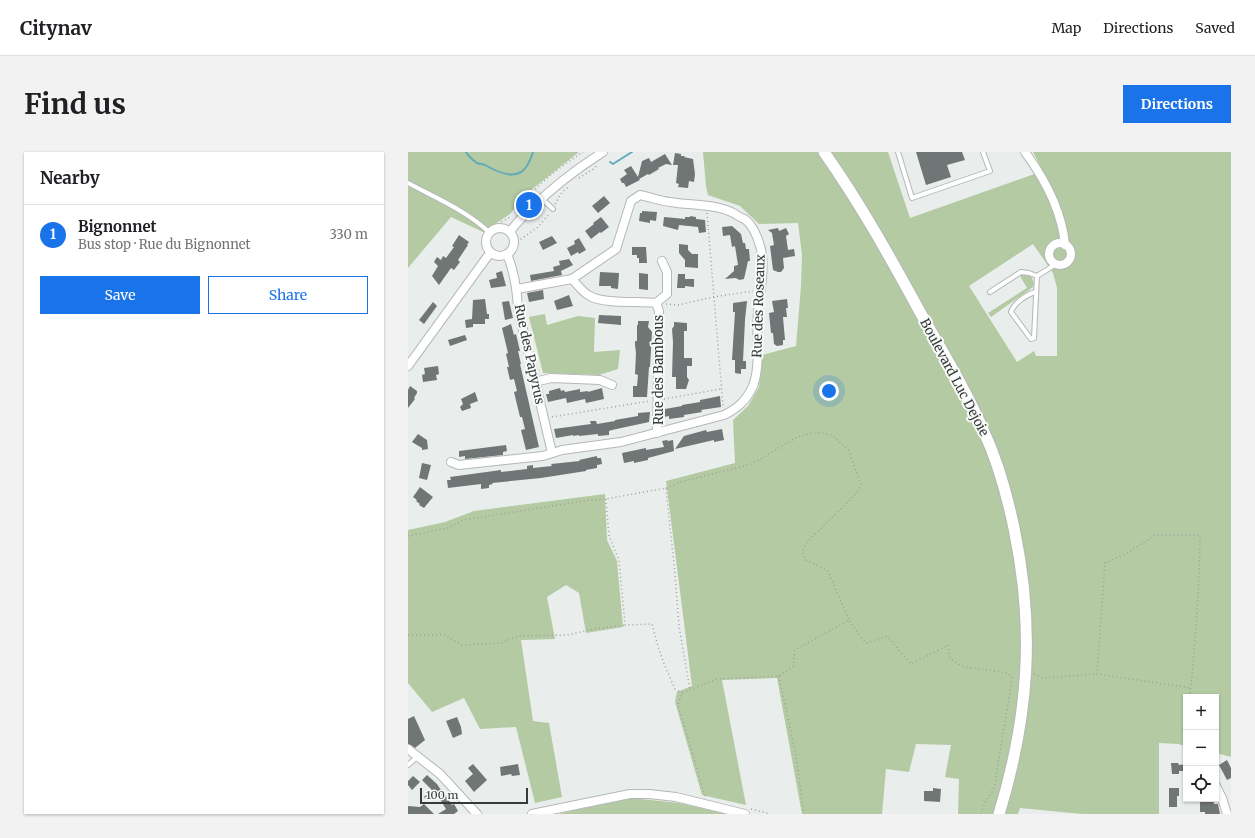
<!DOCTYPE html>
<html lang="en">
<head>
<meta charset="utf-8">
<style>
  body { margin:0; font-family:Merriweather,serif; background:#f2f2f2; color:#202124 }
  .controls { position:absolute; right:12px; bottom:12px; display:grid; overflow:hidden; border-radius:0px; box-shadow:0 1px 3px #0004 }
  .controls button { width:36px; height:36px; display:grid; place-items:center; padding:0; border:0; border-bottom:1px solid #e0e0e0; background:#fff; color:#202124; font:20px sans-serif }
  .scale { position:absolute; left:12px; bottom:10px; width:108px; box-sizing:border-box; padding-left:4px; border:2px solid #383a39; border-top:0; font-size:11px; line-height:14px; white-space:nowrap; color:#383a39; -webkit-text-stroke:3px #f7fbf9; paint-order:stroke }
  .you { position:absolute; left:421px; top:239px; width:14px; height:14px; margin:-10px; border:3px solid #fff; border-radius:50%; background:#1a73e8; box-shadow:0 0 0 6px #1a73e833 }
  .badge { display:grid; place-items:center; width:26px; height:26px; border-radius:50%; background:#1a73e8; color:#fff; font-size:13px; font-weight:700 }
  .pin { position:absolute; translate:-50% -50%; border:2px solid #fff; box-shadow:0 1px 4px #0006 }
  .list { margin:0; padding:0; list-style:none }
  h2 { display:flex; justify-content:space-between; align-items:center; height:52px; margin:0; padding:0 16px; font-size:17px }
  h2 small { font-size:13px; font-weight:400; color:#757577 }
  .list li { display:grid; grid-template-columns:26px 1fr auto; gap:12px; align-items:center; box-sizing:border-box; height:60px; padding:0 16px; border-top:1px solid #e0e0e0 }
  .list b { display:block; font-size:15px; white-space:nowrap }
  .list p { margin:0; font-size:13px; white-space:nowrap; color:#757577 }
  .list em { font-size:13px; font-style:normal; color:#757577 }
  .actions { display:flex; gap:8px; padding:12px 16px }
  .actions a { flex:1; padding:9px 0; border:1px solid #1a73e8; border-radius:0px; text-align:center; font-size:14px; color:#1a73e8 }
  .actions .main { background:#1a73e8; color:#fff }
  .icon { flex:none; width:22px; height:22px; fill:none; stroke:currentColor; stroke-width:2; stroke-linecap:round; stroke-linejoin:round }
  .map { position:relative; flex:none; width:823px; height:662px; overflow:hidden; border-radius:0px }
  header { display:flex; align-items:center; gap:24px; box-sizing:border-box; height:56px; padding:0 20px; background:#fff; border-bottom:1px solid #e0e0e0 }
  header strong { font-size:19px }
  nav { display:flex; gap:22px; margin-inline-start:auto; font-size:14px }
  .intro { display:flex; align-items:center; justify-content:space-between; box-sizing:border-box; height:96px; padding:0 24px }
  h1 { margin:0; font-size:28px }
  .button { padding:10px 18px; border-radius:0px; background:#1a73e8; color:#fff; font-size:14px; font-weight:700 }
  main { display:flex; gap:24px; padding:0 24px }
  aside { flex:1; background:#fff; border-radius:0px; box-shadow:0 1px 3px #0004 }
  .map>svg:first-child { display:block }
  .green { fill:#b3caa2; fill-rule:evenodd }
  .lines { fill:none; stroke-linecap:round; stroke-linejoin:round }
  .stream { stroke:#63aaba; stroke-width:2 }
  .building { fill:#707575 }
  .lane-casing { stroke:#b4b8b6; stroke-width:6 }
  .street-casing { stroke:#b4b8b6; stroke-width:10 }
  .secondary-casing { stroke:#b4b8b6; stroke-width:13 }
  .path { stroke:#9da19f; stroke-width:1.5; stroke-dasharray:1 3; stroke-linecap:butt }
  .lane { stroke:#fff; stroke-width:4 }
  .street { stroke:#fff; stroke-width:8 }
  .secondary { stroke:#fff; stroke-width:11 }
  .labels { text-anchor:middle; stroke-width:4; stroke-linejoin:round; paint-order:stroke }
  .street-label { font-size:13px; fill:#383a39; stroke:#f7fbf9 }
</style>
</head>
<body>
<header>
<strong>Citynav</strong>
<nav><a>Map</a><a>Directions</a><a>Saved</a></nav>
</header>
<div class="intro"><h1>Find us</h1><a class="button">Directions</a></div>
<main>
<aside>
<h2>Nearby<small></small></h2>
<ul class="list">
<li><span class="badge">1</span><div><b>Bignonnet</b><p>Bus stop · Rue du Bignonnet</p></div><em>330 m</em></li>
</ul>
<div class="actions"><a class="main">Save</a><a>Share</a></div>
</aside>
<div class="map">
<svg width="823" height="662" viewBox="0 0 823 662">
  <rect width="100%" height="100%" fill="#e9eeec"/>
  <!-- green -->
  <g class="green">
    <path d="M0 0H171L118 42 102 62 75 80 43 65 0 116Z"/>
    <path d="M295 0H480L502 66 635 19 625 0H823V605L808 601V545H778V594L770 592 751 591V662H674L612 656 610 662H550L551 627 537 625 543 593 508 592 501 620 478 617 474 662H394L369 526 314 528 338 653 294 643 267 550 269 540 284 534 258 329 327 311 325 268 340 254 351 235 354 203 388 194 393 134 394 103 390 71 351 72 332 54 300 43 298 34ZM625 92 645 121 649 136V204H628L626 199 609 210 561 134Z"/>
    <path d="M614 123 623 124 626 131 625 135 583 165 580 161 619 136 612 124Z"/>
    <path d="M137 162 139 173 170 164 187 166 186 200 212 198 210 217 191 223 135 221 121 165Z"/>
    <path d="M197 342 199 388 209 409 215 475 178 481 171 441 158 433 139 445 147 487 113 488 125 569 141 571 154 645 127 651 108 575 72 577 56 546 24 560 0 531V378L37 370 66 359Z"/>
    <path d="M223 646 271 651 319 662H150Z"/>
  </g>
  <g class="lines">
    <!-- stream -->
    <g class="stream">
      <path d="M58 0C60 4 65 8 69 11 71 12 75 12 77 13 91 21 111 30 120 12 122 8 124 4 125 0"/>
      <path d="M202 10 205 12 224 0"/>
    </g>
  </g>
  <!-- building -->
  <g class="building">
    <path d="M508 0H554L557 8 539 13 543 25 518 33Z"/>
    <path d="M267 1 273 2V4H277L276 5 285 7 287 22 286 30 281 29 280 36 270 35 271 32 268 31 270 13H265Z"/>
    <path d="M257 2 264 13 258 12 250 16 251 17 241 23 240 22 231 27 232 28 218 35 216 31H214L212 27 219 22 216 18 223 14 230 25 234 9 241 6 243 10Z"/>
    <path d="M196 44 202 51 190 61 184 54Z"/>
    <path d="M234 59 249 60 248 69 242 68V71L231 69 232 61H234Z"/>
    <path d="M282 64 288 65V67L297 68 298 80 291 81 290 75 271 73 270 78 255 74 256 65 277 67V65H282Z"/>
    <path d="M193 65 201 75 193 81 192 80 183 87 177 79 186 72 185 71Z"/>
    <path d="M324 74 333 82 335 91H337L338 97H341L342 109H340L336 127 331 128 330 127 327 126 317 127 326 119V114L330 113 327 94 324 95 322 83 315 84 314 75Z"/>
    <path d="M370 76 371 79 378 76 381 82 378 84 380 98 386 97 387 104 375 106 376 116 373 120H370L365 118 362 94 366 93 364 81 360 78Z"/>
    <path d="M51 83 61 90 59 93H60L50 108 52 110 46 118 43 116 31 133 24 124 30 114 26 110 29 105 33 108 35 104 38 106 46 95 44 94Z"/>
    <path d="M144 84 149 91 135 98 131 90Z"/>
    <path d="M171 86 178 98 171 102 170 100 163 104 159 96 167 92 166 89Z"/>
    <path d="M271 92 280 93V98L284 102H290V116L277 115V108L271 101Z"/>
    <path d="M224 95H238L239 111H231V106H229V103H224Z"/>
    <path d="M161 107 165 113 153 119 154 123 123 129 122 123 146 119 145 115 152 113 151 109Z"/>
    <path d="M94 119 98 134 83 136 81 128 89 126 88 121Z"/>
    <path d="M192 120 211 121 210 137 203 136V134H191Z"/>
    <path d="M231 121 240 122V138L231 137Z"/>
    <path d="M270 122H277V127H286V135L277 134V136H269Z"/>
    <path d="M135 138 136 147 121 150 119 141Z"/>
    <path d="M161 143 165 154 149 158 146 149Z"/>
    <path d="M77 147 79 162H81V167H77V172H65V175L58 176 57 168 64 167 65 148Z"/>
    <path d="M379 147 380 156H378L379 165H375L377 188H375V193L369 194 366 192 365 181H363L361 161 366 160 364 149Z"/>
    <path d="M101 149 105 166 97 168 94 150Z"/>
    <path d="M339 149 337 168 335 209H338V217H333V222L327 221V208H324L327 160H325V151Z"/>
    <path d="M25 150 29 154 16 172 11 168Z"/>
    <path d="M191 163 213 164V173L190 171Z"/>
    <path d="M230 169H241L240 175 244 180 242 215H241L239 245H225V234H229L230 223 227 222 228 201 227 193V189H229V173H230Z"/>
    <path d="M266 170 279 171V179H276V206H284V214H279V225L281 228 278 237H268V225H264L265 190 264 177 266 174Z"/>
    <path d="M103 172 106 183 108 182 112 199H110L113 212H112L131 295 118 298 113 278 117 277 114 265H112L106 240 109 239 106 227 102 228 99 215H101L98 202 100 201 94 176Z"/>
    <path d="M57 183 59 188 42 194 40 188Z"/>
    <path d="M30 214 31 222 28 223 29 228 15 230 14 223 17 222 16 216Z"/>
    <path d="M2 234 9 239V241L6 246 7 247 0 256V238Z"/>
    <path d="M152 236 153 239 156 238 157 240 172 237V240L180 239V240L194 236 196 247 178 251 177 247 159 251 158 246 140 250 138 242H141V239Z"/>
    <path d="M67 240 70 249 62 252 63 256 54 259 52 255 55 252 53 247Z"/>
    <path d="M312 244 313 255 293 258 294 260 276 263V265L261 267V264L256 265 257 257 274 254V253L292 250V248Z"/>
    <path d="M242 260 241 270 204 278 201 279V283L190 284V282L171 284V283L165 284V283L148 286 146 277 183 272 182 269H188L189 272 207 269V268L230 264V261Z"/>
    <path d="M314 277 316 288 306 290V288L267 297 276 284 298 278 299 280Z"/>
    <path d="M10 282 19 288 20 297 14 298V296L4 290Z"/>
    <path d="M259 288 260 289 265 288 266 299 240 306V308L226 311V309L216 311 214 301 238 296V298L256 295 254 289Z"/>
    <path d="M98 293 99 299 95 300V303L57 307V304L51 305V299Z"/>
    <path d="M189 304V306H193L194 312 189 313V316L178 318V319L133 326 84 331 85 332 81 333V336L73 337V332L40 336 39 328H43L42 325 93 318V320L119 317V314L125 313V316L144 314 143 312 172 309 171 308Z"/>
    <path d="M14 311 23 313 19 328 11 326Z"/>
    <path d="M12 335 25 345 16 356 11 353 12 352 8 349 9 348 5 345Z"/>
    <path d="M6 564 17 588 7 596 0 592V567Z"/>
    <path d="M49 565 53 575 54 582 45 586 38 569Z"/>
    <path d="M819 608 823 616V626L819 628 811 613Z"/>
    <path d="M763 611H770L771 613 778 612V619H771V622H764Z"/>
    <path d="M65 612 79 628 66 640 57 629 65 622 60 616Z"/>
    <path d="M110 612 112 623 104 624 103 622 93 624 92 615Z"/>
    <path d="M19 623 29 632 33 638V637L44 653 46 652 50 659 46 662H30L38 657 28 641 18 648 16 645 24 638 14 628Z"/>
    <path d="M5 624 12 630 4 638 0 633V629Z"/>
    <path d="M525 636 533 637 532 650 516 649V639H525Z"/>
    <path d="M761 636H771V644H769V655H761Z"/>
    <path d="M792 647H805L806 652H810L812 662H797V660H792Z"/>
    <path d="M16 652 26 662H0V654L12 655Z"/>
  </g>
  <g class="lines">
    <defs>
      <g id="lane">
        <path d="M490 0 504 46 582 19 575 0"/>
        <path d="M0 31C28 46 59 59 82 81"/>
        <path d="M134 47 145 57"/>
        <path d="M582 140 613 120 621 121 629 124"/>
        <path d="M628 140C619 142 606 151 603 160L623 187 626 186 629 124 648 112"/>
        <path d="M0 613 9 605"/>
      </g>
      <g id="street">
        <path d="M617 0C636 26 654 60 657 93"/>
        <circle cx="92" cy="90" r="14"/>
        <path d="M102 80C108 71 116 63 125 55 146 34 170 16 195 0"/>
        <circle cx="652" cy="102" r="11"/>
        <path d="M99 102C106 119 109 138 110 156L144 301"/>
        <path d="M164 127C169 132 175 141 182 144 195 152 231 149 248 151L251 159 249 281"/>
        <path d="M248 151 259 142V120L254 109"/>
        <path d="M0 214 79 105 83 101"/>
        <path d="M127 230 143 226 192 228 204 233"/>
        <path d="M43 310 51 313 135 304 154 298 213 290 316 263C330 256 338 249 345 234 353 213 348 183 350 161 351 142 357 122 354 103 353 94 347 77 340 70 338 68 335 66 332 65 312 51 286 54 262 50 252 49 242 45 232 43L223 49 208 97 164 127 109 137"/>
        <path d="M0 597 32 622 69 662"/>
        <path d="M808 634 814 646 819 662"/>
        <path d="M124 662 222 642H241L268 645 337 662"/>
      </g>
      <path id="secondary" d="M416 0C452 51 482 105 512 160 534 199 558 238 576 280 590 310 599 343 606 376 627 476 621 564 591 662"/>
    </defs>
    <!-- lane casing -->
    <use href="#lane" class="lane-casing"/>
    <!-- street casing -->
    <use href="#street" class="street-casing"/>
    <!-- secondary casing -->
    <use href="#secondary" class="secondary-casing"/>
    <!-- path -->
    <g class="path">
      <path d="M171 26 187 16 189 13"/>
      <path d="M147 52 154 40 162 34"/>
      <path d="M110 59C124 35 152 15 175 0"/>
      <path d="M299 61 315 254"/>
      <path d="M90 77 93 70 104 64"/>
      <path d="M106 92 130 75 142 61"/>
      <path d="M258 152 270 153 305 145 345 139"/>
      <path d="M256 247 313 237"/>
      <path d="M144 265 242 249"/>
      <path d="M258 336 276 329 344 312 389 285 408 280 424 283 441 299 453 332 448 342 400 389 395 396V403L398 408 420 419 441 468"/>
      <path d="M198 347 201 384 211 408 217 473 244 472 251 498 257 514 267 537 274 541"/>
      <path d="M0 384 40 376 55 368 182 348 198 347 258 336 267 422 271 474 282 538"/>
      <path d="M0 483H37L53 493 93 491 110 484 159 483 186 477 217 473"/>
      <path d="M626 522 634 526 689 522"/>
      <path d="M371 524 388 605 396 662"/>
      <path d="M781 545C785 522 786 498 788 475 790 444 792 413 792 383H747L716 403 697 411 689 522 783 536"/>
      <path d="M778 567 776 582 778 587"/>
      <path d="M297 644 270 553 274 541 309 527 371 524 385 515 387 498 441 468 453 486 459 491 479 484 503 512 540 493 542 506 550 512 558 515 600 521 604 526 586 637 577 650 573 662"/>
      <path d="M343 657 362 662"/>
    </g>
    <!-- lane -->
    <use href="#lane" class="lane"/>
    <!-- street -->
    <use href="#street" class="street"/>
    <!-- secondary -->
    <use href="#secondary" class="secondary"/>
  </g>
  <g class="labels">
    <!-- street labels -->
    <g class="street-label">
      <text transform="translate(350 154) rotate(-88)" y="5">Rue des Roseaux</text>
      <text transform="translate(122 202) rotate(78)" y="5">Rue des Papyrus</text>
      <text transform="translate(250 218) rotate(-90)" y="5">Rue des Bambous</text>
      <text transform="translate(547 225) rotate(62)" y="5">Boulevard Luc Dejoie</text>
    </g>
  </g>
</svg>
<div class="controls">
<button>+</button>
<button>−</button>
<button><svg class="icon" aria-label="locate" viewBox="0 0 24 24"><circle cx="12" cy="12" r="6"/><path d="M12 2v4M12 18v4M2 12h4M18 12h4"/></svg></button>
</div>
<div class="scale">100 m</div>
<div class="you"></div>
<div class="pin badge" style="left:121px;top:53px">1</div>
</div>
</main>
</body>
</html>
